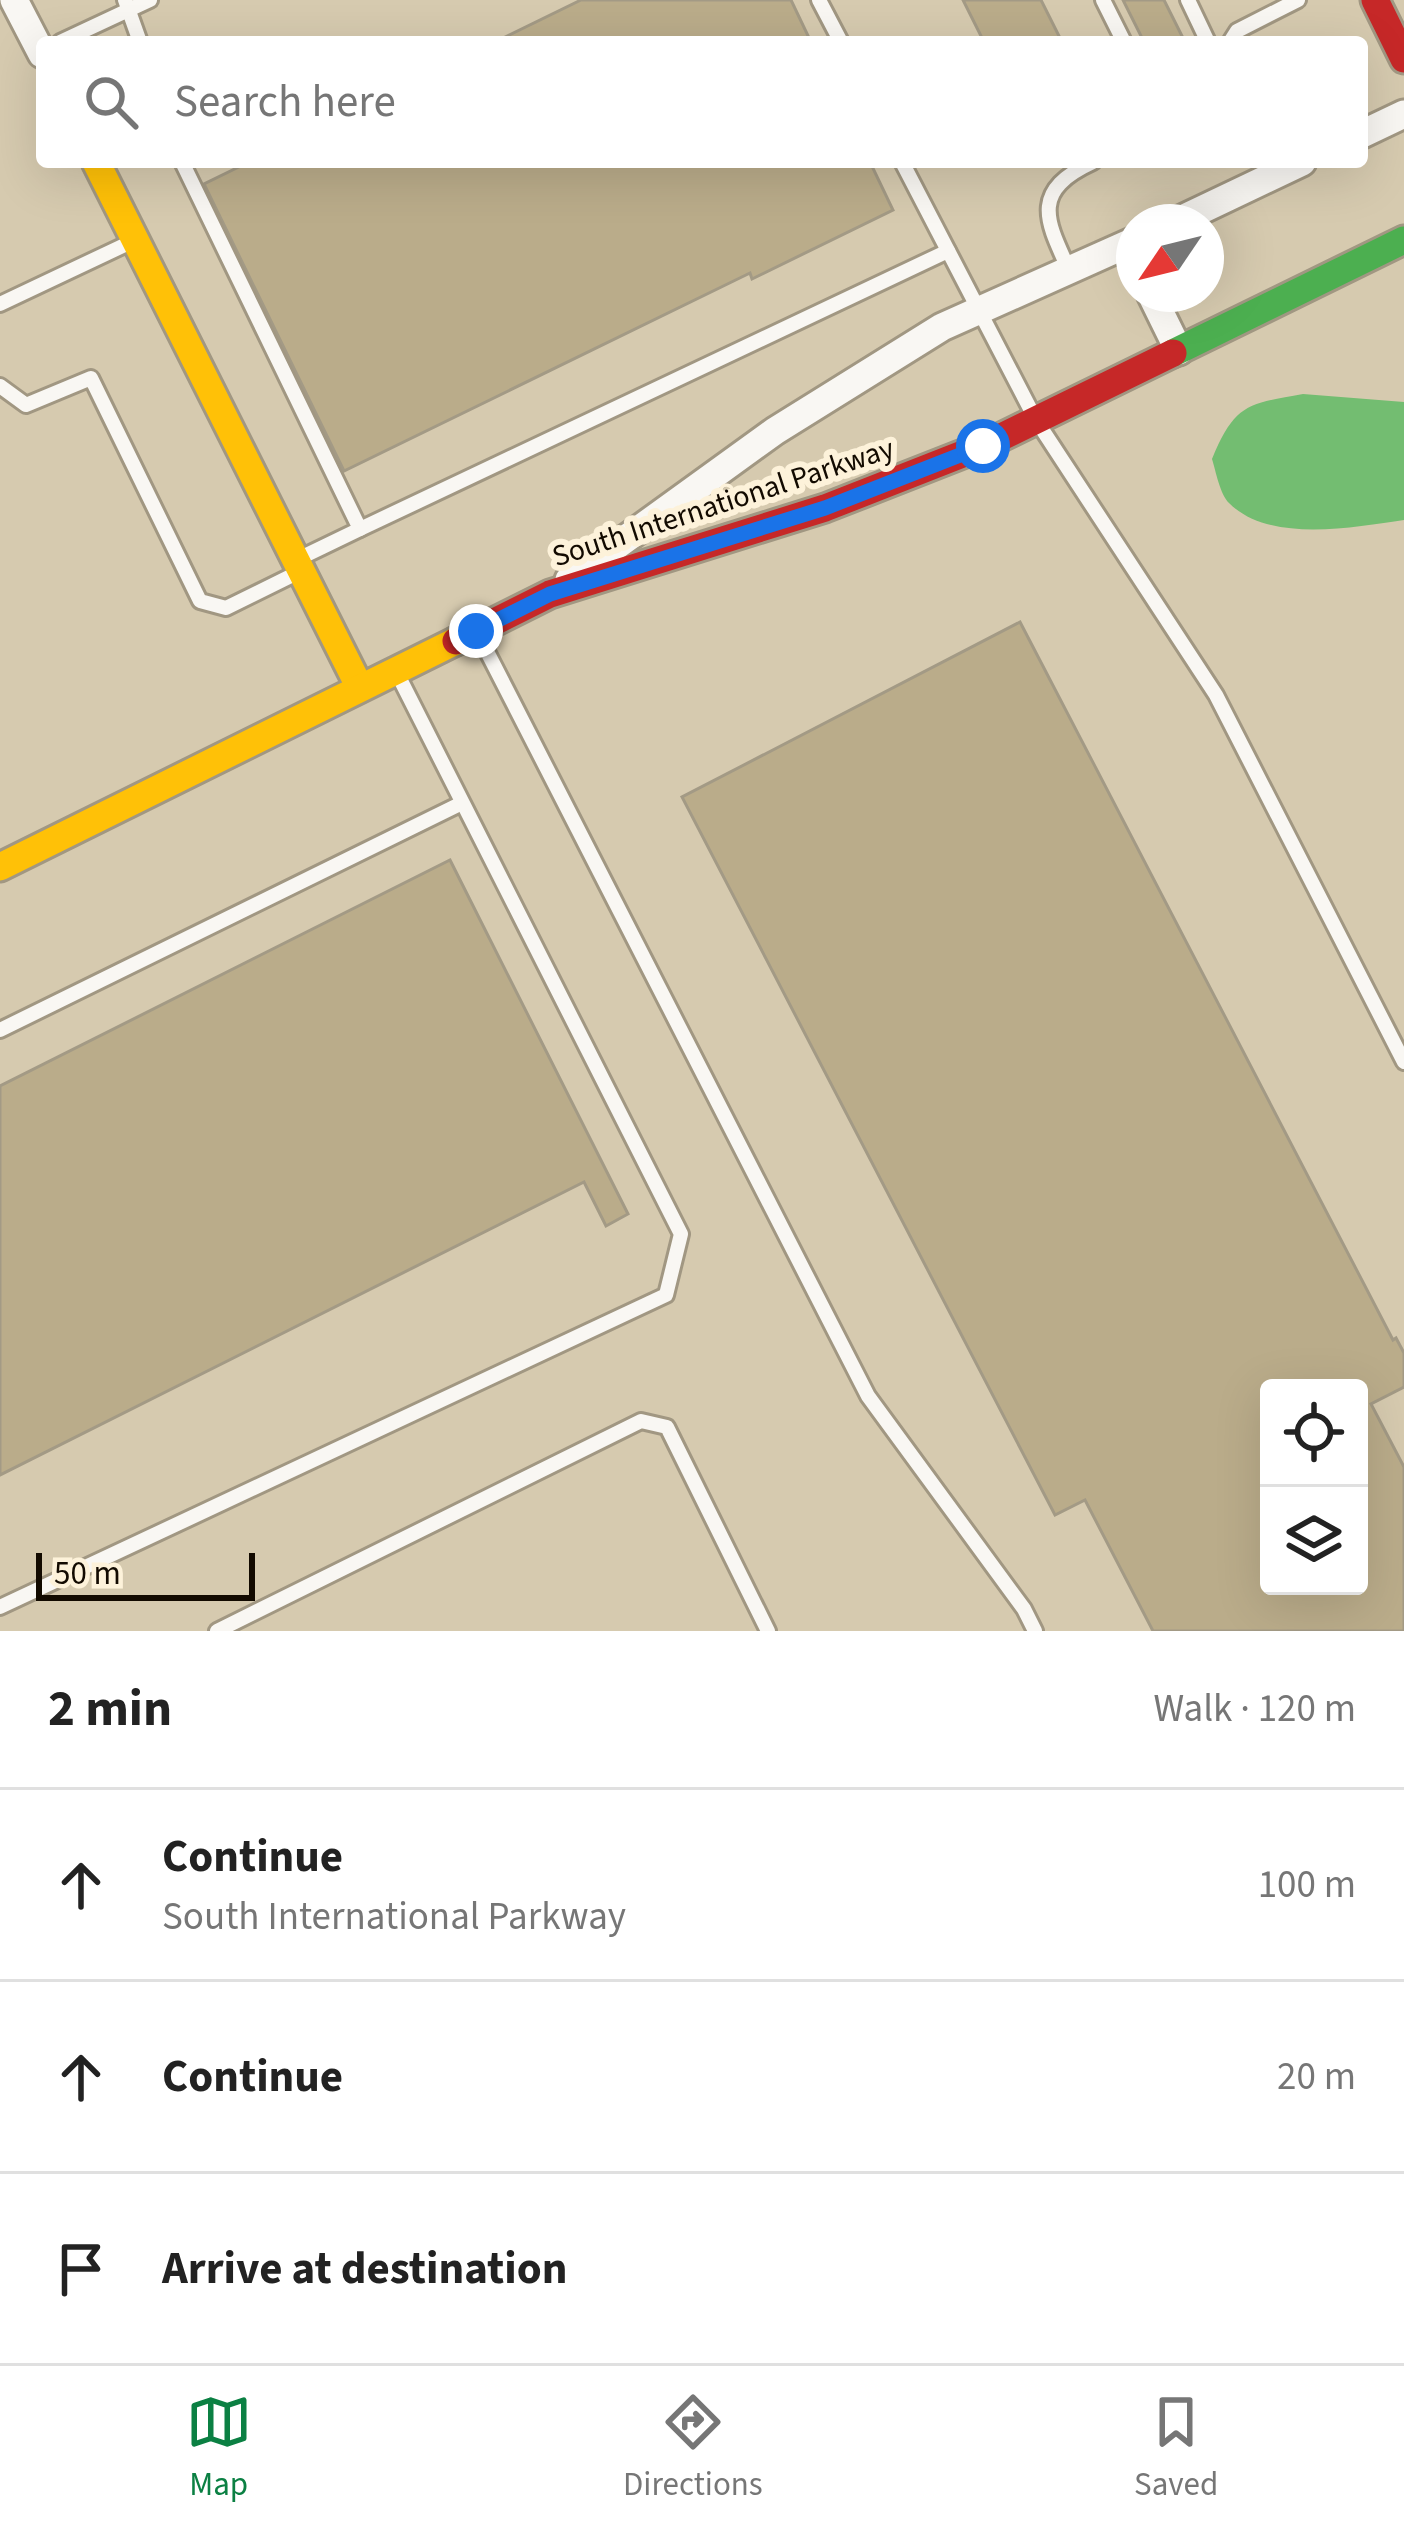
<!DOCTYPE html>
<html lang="en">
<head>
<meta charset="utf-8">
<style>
  body { margin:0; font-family:"Source Sans 3",sans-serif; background:#f6f6f6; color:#222 }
  .controls { position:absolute; right:36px; bottom:36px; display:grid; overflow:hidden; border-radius:12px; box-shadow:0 12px 48px #0002 }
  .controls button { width:108px; height:108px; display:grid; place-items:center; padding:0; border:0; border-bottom:3px solid #e0e0e0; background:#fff; color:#222; font:60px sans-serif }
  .compass { position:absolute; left:1116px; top:204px; width:108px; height:108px; border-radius:50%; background:#fff; box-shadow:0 12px 48px #0002; rotate:235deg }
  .scale { position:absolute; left:36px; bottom:30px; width:219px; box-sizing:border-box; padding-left:12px; border:6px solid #120a00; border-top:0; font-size:33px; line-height:42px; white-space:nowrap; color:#120a00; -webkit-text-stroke:9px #fdf2da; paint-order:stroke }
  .stop { position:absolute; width:36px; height:36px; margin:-27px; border:9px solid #1a73e8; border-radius:50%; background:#fff }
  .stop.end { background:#1a73e8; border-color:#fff; box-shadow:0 3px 12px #0008 }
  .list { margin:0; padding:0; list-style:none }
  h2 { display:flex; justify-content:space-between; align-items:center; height:156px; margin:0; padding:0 48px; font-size:51px }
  h2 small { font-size:39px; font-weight:400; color:#767676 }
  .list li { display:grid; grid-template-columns:78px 1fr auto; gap:36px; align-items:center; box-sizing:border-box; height:192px; padding:0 48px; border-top:3px solid #e0e0e0 }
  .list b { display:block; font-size:45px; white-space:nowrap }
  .list p { margin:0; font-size:39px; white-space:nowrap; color:#767676 }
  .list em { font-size:39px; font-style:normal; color:#767676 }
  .icon { flex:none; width:66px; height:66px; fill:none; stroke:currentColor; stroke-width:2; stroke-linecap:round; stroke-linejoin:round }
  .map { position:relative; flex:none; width:1404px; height:1631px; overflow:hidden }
  .search { position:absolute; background:#fff; box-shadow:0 12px 48px #0002; left:36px; right:36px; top:36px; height:132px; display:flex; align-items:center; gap:30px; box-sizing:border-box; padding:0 42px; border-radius:12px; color:#767676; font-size:45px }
  .sheet { height:732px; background:#fff }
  nav { display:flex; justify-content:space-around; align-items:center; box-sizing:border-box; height:168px; border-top:3px solid #e0e0e0; background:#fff; font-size:33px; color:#767676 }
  nav a { display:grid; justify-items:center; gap:6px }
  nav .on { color:#0b8043 }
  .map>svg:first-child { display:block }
  .water { fill:#73bd71 }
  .building { fill:#baac8a; stroke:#a39a85; stroke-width:3; fill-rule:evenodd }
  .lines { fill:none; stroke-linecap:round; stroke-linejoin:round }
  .lane-casing { stroke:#a19782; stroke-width:20 }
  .street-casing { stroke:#a19782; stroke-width:33 }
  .fast-casing { stroke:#a19782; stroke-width:33 }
  .slow-casing { stroke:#a19782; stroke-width:33 }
  .jam-casing { stroke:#a19782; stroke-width:33 }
  .lane { stroke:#f9f7f3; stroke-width:14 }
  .street { stroke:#f9f7f3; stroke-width:27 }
  .fast { stroke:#4caf50; stroke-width:27 }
  .slow { stroke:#ffc107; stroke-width:27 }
  .jam { stroke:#c62828; stroke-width:27 }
  .route { stroke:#1a73e8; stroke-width:15 }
  .labels { text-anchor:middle; stroke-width:12; stroke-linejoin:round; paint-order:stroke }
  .street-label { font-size:30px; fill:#120a00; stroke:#fdf2da }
</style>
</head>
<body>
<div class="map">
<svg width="1404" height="1631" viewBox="0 0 1404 1631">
  <rect width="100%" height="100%" fill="#d6caaf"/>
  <!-- water -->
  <path class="water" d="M1303 394 1404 402V520C1354 527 1270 544 1229 503 1220 494 1216 472 1212 459 1235 404 1247 404 1303 394Z"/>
  <!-- building -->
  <g class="building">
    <path d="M581 0H791L811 42H495Z"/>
    <path d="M963 0H1041L1062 42H984Z"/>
    <path d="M1123 0H1164L1185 42H1144Z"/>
    <path d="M249 162H870L893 210 752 279 750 273 344 471 204 184Z"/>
    <path d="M1020 622 1393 1340 1396 1338 1404 1353V1387L1371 1404 1404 1467V1631H1153L1085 1500 1055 1515 682 797ZM1269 1388H1359V1586H1269Z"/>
    <path d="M450 860 628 1214 606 1226 584 1182 0 1475V1086Z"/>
  </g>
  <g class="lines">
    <defs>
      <g id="lane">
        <path d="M125 0 140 42"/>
        <path d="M819 0 841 42"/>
        <path d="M1103 0 1124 42"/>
        <path d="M1188 0 1208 42"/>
        <path d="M60 42 150 0"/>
        <path d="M1230 42 1237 31 1298 0"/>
        <path d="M182 162 360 529 300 558"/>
        <path d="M902 162 1036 420 1216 695 1404 1062"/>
        <path d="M1069 270C1046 220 1030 191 1093 162"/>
        <path d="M0 304 131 242"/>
        <path d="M0 386 26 405 91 378 200 601 226 608 301 571"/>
        <path d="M360 529 948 251"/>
        <path d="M477 632 868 1396 1024 1609 1035 1631"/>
        <path d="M0 1030 462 803"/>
        <path d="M0 1607 666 1295 681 1234 398 675"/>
        <path d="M217 1631 641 1421 667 1427 768 1631"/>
      </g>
      <g id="street">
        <path d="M14 0 42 54"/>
        <path d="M1362 134 1404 114"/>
        <path d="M1176 222 1302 162"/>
        <path d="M1151 294 1179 351"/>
        <path d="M569 580 775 431 942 327 1134 241"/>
      </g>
      <path id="fast" d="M1173 353 1404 240"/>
      <g id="slow">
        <path d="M96 162 360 688"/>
        <path d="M0 867 456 641"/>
      </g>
      <g id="jam">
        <path d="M1375 0 1404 59"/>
        <path d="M456 641 550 594 825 508 983 446 1173 353"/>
      </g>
    </defs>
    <!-- lane casing -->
    <use href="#lane" class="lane-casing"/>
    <!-- street casing -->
    <use href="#street" class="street-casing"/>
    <!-- fast casing -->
    <use href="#fast" class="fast-casing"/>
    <!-- slow casing -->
    <use href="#slow" class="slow-casing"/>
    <!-- jam casing -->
    <use href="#jam" class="jam-casing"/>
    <!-- lane -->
    <use href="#lane" class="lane"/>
    <!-- street -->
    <use href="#street" class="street"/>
    <!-- fast -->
    <use href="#fast" class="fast"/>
    <!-- slow -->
    <use href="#slow" class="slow"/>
    <!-- jam -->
    <use href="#jam" class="jam"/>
  </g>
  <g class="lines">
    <!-- route -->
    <path class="route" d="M476 631 550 594 825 508 983 446"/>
  </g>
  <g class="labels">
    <!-- street labels -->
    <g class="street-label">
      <text transform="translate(723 502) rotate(-18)" y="10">South International Parkway</text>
    </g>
  </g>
</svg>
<div class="controls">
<button><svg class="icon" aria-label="locate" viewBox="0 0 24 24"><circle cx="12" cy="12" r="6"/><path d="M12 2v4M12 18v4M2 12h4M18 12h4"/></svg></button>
<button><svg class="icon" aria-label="layers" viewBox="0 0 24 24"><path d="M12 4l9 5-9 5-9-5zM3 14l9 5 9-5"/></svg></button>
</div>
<svg class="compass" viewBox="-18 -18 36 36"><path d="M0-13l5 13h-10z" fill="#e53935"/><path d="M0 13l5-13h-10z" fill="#767676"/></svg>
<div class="scale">50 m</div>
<div class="stop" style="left:983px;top:446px"></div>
<div class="stop end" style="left:476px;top:631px"></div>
<div class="search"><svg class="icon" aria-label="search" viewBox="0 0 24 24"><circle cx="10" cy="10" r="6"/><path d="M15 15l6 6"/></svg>Search here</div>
</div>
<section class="sheet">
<h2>2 min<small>Walk · 120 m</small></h2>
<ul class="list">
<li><svg class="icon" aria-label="ahead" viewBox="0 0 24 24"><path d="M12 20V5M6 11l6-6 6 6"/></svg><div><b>Continue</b><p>South International Parkway</p></div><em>100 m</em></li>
<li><svg class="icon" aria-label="ahead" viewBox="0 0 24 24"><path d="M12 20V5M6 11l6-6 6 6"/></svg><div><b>Continue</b></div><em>20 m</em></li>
<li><svg class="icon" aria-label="arrive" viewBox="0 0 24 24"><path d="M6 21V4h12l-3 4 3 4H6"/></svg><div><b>Arrive at destination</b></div></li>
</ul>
</section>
<nav>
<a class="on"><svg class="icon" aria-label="map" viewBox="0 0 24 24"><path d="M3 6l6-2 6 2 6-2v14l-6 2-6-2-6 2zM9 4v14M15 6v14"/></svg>Map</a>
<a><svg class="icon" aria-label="directions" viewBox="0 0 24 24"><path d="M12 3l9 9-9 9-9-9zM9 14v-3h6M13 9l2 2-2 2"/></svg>Directions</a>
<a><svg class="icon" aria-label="saved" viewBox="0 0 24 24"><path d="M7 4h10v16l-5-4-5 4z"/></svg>Saved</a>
</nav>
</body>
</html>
